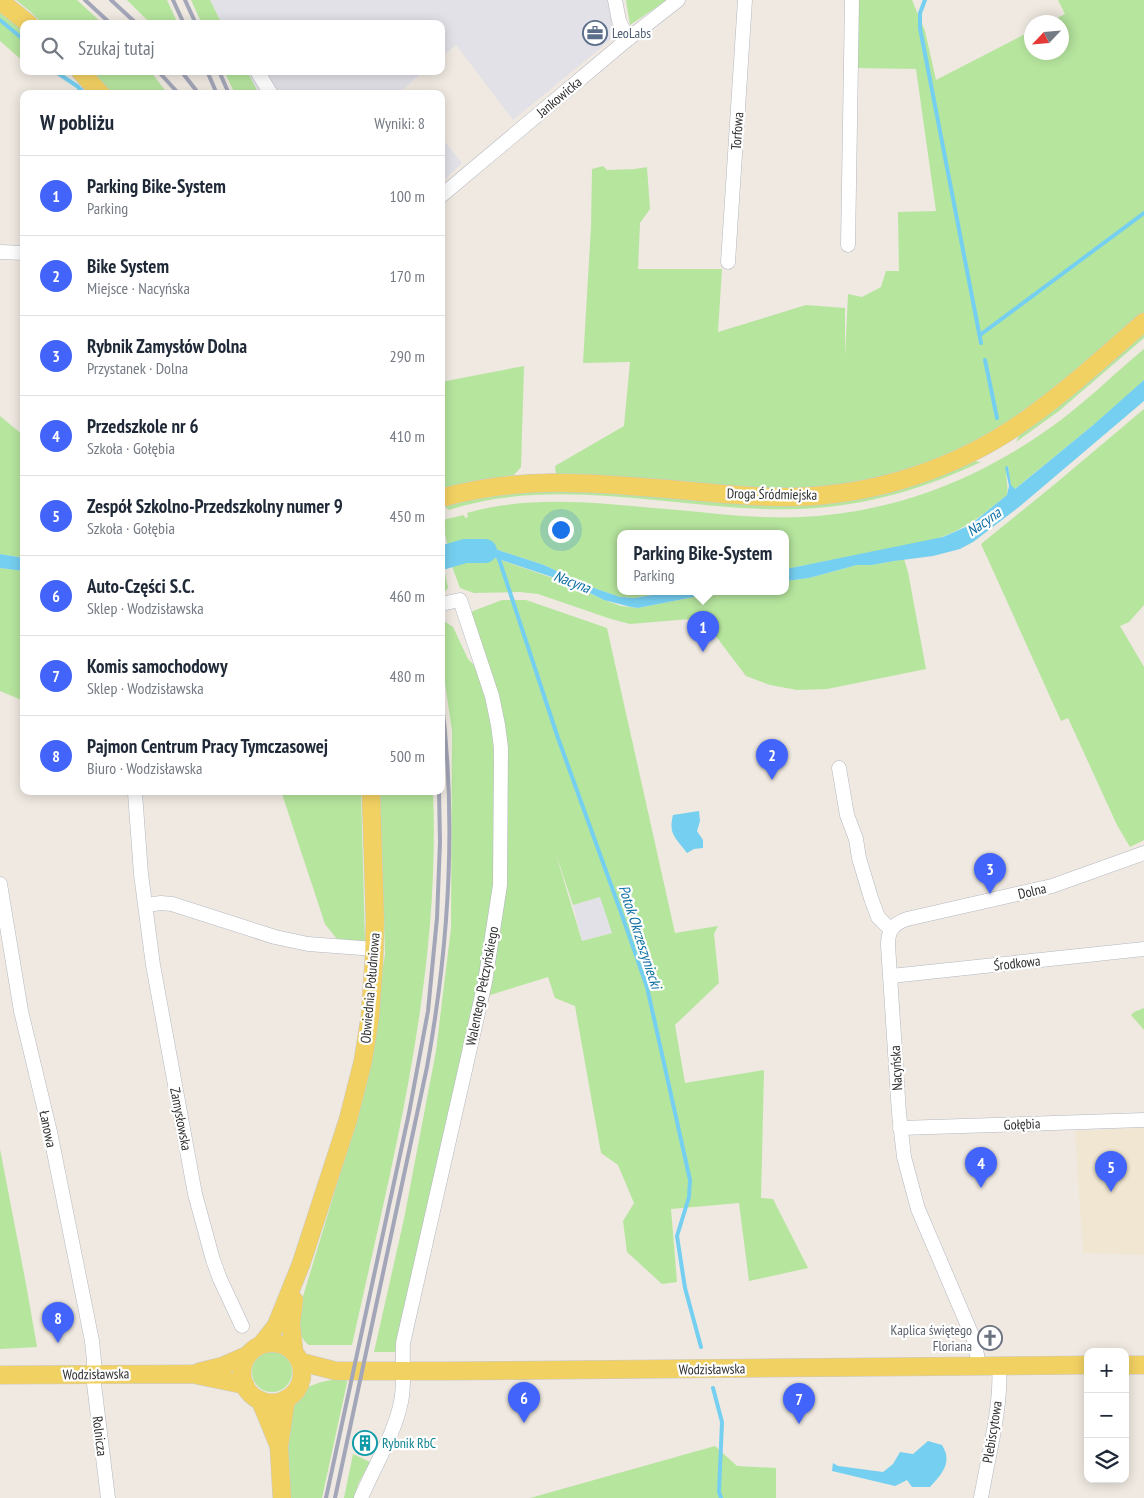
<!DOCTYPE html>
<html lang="pl">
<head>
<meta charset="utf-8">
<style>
  body { margin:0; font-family:"PT Sans Narrow",sans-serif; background:#f2f2f3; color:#1f2937 }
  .controls { position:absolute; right:15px; bottom:15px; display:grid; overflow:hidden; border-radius:10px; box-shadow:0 2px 12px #0003 }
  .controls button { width:45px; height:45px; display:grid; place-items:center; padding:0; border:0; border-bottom:1px solid #e0e1e3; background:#fff; color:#1f2937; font:25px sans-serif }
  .compass { position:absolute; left:1024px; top:15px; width:45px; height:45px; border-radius:50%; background:#fff; box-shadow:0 2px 12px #0003; rotate:244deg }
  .you { position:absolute; left:560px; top:529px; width:18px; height:18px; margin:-12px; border:4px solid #fff; border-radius:50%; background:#1a73e8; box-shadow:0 0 0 8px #1a73e833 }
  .badge { display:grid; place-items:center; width:32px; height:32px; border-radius:50%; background:#4264fb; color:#fff; font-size:16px; font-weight:700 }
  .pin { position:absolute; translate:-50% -41px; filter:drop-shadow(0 1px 2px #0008) }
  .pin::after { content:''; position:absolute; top:26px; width:18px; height:15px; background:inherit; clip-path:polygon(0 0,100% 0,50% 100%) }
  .popup { position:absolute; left:617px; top:530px; width:172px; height:65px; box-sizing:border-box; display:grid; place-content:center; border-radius:10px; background:#fff; filter:drop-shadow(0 1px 4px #0005); font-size:16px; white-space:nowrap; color:#747a83 }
  .popup b { font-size:19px; color:#1f2937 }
  .popup::after { content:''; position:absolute; left:50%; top:100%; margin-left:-10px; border:10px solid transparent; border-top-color:#fff }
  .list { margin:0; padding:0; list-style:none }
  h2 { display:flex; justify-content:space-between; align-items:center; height:65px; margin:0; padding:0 20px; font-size:21px }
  h2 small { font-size:16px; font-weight:400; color:#747a83 }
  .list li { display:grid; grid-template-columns:32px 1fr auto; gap:15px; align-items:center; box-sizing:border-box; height:80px; padding:0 20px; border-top:1px solid #e0e1e3 }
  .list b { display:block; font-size:19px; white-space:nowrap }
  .list p { margin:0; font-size:16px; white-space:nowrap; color:#747a83 }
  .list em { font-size:16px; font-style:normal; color:#747a83 }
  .icon { flex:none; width:28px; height:28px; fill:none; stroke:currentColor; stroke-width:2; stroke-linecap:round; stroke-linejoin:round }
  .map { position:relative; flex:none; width:1144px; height:1498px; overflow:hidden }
  .search { position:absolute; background:#fff; box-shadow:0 2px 12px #0003; left:20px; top:20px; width:425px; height:55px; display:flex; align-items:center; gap:12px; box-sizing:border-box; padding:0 18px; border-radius:10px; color:#747a83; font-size:19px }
  .panel { position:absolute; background:#fff; box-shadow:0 2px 12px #0003; left:20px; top:90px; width:425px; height:705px; border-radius:10px }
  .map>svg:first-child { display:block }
  .industrial { fill:#e3e1e8 }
  .education { fill:#f0e6d1 }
  .green { fill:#b6e59e; fill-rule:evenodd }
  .water { fill:#75cff0 }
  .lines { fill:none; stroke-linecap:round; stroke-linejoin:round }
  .stream { stroke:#75cff0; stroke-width:4 }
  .river { stroke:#75cff0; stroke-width:24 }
  .minor-casing { stroke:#b4b7c1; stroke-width:15 }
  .major-casing { stroke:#c9c9c9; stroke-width:19 }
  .minor { stroke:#fff; stroke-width:14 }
  .major { stroke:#f2d163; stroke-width:18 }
  .rail { stroke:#a3a6b8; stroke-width:4 }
  .labels { text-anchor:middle; stroke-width:4.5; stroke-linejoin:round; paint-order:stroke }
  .service-label { font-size:14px; fill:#4e5e75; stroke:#fff; text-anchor:start }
  .street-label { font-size:14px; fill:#2e2e2e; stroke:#fff }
  .worship-label { font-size:14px; fill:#5b616d; stroke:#fff; text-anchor:end }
  .culture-label { font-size:14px; fill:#0d838f; stroke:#fff; text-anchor:start }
  .water-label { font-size:15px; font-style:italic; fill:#0d6fa3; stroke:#fff }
</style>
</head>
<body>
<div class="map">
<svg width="1144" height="1498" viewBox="0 0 1144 1498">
  <rect width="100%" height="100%" fill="#efe9e1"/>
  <!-- industrial -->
  <g class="industrial">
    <path d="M210 0H608L614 37 513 120 456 45 441 57V24H222Z"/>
    <path d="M247 71H424L403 89 406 94H259Z"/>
    <path d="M441 137 462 163 441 183Z"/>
    <path d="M600 897 612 933 582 941 573 905Z"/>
  </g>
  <!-- education -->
  <path class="education" d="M1144 1128V1255L1083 1253 1075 1131Z"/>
  <!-- green -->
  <g class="green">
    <path d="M16 0H77L103 24H43L31 12Z"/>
    <path d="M127 0H167L178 24H151Z"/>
    <path d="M191 0H210L222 24H202Z"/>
    <path d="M626 0H667L630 25Z"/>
    <path d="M856 0H912L925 31 936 80 1031 31 1032 52H1062V22H1049L1065 14 1058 0H1144V313L1072 375 1022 414 961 450 900 473 834 487 779 490 556 475 555 466 624 426 630 362 583 363 591 227 592 169 603 166 607 170 635 169 647 167 650 209 640 223 638 269H722L718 332 806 305 845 308V357L848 294 862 297 881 287 886 271H899L898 212 936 211 916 69 855 68Z"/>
    <path d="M0 13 24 31V62L0 41Z"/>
    <path d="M90 71H150L168 94H112Z"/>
    <path d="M224 71H247L259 94H235Z"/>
    <path d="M1144 332V338L1059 411 1016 442 1020 434Z"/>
    <path d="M1144 349V380C1103 419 1058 453 1015 489L1011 486 1008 466C1004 476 1009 485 1007 495 980 517 967 528 934 540L786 569V533H620V591H675L635 598 620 597 591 587 544 565 492 548 471 545 453 548 456 558 473 555 489 556 567 583 604 600 621 606 638 608 724 591H786V581L809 578 857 565H872L904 559 908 572 926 669 827 689 797 690 770 685 746 676 702 618 630 624 611 619 538 594 520 592 474 593 460 588 453 569 442 520 464 515 465 518 468 517 467 513C536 493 609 505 678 510 719 514 761 519 803 517 899 512 983 478 1061 420 1090 398 1116 372 1144 349Z"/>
    <path d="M524 366 521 467 514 475 441 488V382Z"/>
    <path d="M1144 409V605L1129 622 1120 626 1144 667V840L1130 847 1117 825 1068 718 1061 721 981 544 1055 484Z"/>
    <path d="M0 416 24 436V558L0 554Z"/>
    <path d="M973 461 981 462C911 495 842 512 765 509 660 506 552 477 449 510L445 507 465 500 512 492 583 490 755 504Z"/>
    <path d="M441 552 448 588 441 596Z"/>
    <path d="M0 568 24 571V701L0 691Z"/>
    <path d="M502 600H526L607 628 675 933 718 926 714 934 719 983 675 1025 685 1083 764 1070 761 1198 773 1199 808 1268 749 1281 739 1203 671 1209 677 1282 662 1284 627 1252 623 1221 634 1203 618 1165 601 1153 575 1006 555 998 548 977 487 996 506 743 469 616 473 611ZM555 851 573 905 600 897 612 933 582 941Z"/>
    <path d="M441 619 453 627 468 659 478 669 492 729 495 778 494 902 465 1057 395 1352H374L404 1219 436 1051 451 928 452 731 441 656Z"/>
    <path d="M281 791H361L365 941 337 939 325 924Z"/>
    <path d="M380 791H433C441 979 392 1163 352 1345H309C295 1334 299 1319 301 1303L364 1095 385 954Z"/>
    <path d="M1144 1008V1030L1131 1015 1134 1012Z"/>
    <path d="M0 1149 26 1284 37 1347 0 1349Z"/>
    <circle cx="272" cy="1372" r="20"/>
    <path d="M348 1378 322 1498H291C290 1478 284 1459 284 1439 285 1394 305 1381 348 1378Z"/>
    <path d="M715 1446 737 1466 776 1468V1498H530Z"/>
    <path d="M353 1454 370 1462 358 1484 354 1498H344Z"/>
  </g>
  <!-- water -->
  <g class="water">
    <path d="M1144 380V401L1019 507 973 542 960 549 933 556 894 561 872 565H857L809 578 786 581V569L943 537 970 525 1007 495 1009 486 1005 467 1008 466 1011 485 1015 489 1092 426Z"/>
    <path d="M471 545 492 548 544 565 591 587 620 597 635 598 675 591H724L638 608 631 607 604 600 567 582 489 556 473 555 456 558 453 548Z"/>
    <path d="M0 554 24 558V571L0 568Z"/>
    <path d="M699 811 700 821 697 831 703 840V848L694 849 687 853C676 838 668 834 673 815Z"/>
    <path d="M928 1441 942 1445C953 1462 942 1474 930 1487H912L907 1480 895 1486 832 1471 833 1463 838 1466 883 1472 893 1464 900 1452 913 1454Z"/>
  </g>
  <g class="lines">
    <!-- stream -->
    <g class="stream">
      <path d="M925 0 920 13V28L981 343"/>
      <path d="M0 20 24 40"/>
      <path d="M59 74 77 86 85 94"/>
      <path d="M980 335 1144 213"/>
      <path d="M985 360 997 418"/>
      <path d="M498 556 558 738 623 918 647 987 690 1180 689 1197 677 1236 685 1288 701 1347"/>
      <path d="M713 1388 722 1422 719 1492 721 1498"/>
    </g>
    <!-- river -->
    <path class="river" d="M441 558 465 551H485"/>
    <defs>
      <g id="minor">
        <path d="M615 0 619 21 628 39"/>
        <path d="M257 71 271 94"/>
        <path d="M441 196 628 39 678 0"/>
        <path d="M848 245 852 0"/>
        <path d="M0 252 24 253"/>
        <path d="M728 262 745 0"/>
        <path d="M839 768 847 815 856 839 859 858 871 898 878 917 890 929"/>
        <path d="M135 793 141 874 153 965 195 1194 213 1260 220 1279 242 1326"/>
        <path d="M0 884 21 1011 50 1132 92 1341 94 1361V1384L108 1498"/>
        <path d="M146 905 161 903 172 904 275 937 308 944 375 949"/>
        <path d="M891 976 1144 949"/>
        <path d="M900 1128 1144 1120"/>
        <path d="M979 1365 974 1340 918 1209 904 1157 899 1113 888 945C888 930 893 924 907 919L1052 886 1144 853"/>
        <path d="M361 1498C374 1466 394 1436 401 1402 405 1383 402 1362 403 1343L485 982 500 885 501 748 498 725 492 696 460 600 441 604"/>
        <path d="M981 1498C988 1457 1002 1406 999 1365"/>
      </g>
      <g id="major">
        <path d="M0 1 29 24"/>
        <path d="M80 71 101 94"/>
        <path d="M441 498C523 475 596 483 679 490 717 493 755 498 793 497 876 495 959 468 1027 419 1068 390 1106 355 1144 322"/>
        <path d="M294 1300 291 1324 294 1352"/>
        <circle cx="272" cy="1373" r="30"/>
        <path d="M261 1345 276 1326 301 1264 348 1120 363 1061 370 1017 374 961 375 920 371 791"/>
        <path d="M301 1362 336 1371H447L1088 1365"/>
        <path d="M1125 1365H1144"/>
        <path d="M199 1372 223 1366 248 1355"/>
        <path d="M0 1375 192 1374 245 1385"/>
        <path d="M260 1400 279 1446"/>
        <path d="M282 1498 279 1447 286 1399"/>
      </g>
    </defs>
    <!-- minor casing -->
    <use href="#minor" class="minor-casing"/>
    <!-- major casing -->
    <use href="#major" class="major-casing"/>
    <!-- minor -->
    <use href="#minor" class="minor"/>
    <!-- major -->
    <use href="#major" class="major"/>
    <!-- rail -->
    <g class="rail">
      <path d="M85 0 111 24"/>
      <path d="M111 0 137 24"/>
      <path d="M173 0 184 24"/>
      <path d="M185 0 196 24"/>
      <path d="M158 71 179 94"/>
      <path d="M181 71 199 94"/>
      <path d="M207 71 217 94"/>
      <path d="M219 71 229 94"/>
      <path d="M326 1498 409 1113 428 1011 437 918 440 842 439 791"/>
      <path d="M335 1498 427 1067C449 945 457 819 441 696"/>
    </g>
  </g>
  <!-- icons -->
  <defs>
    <symbol id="office-ring" viewBox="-11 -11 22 22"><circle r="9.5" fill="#fff" stroke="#5c6f8a" stroke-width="1.5"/><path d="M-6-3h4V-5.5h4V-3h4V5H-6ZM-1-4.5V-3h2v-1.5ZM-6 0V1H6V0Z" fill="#5c6f8a"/></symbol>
    <symbol id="church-ring" viewBox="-11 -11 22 22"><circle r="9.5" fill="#fff" stroke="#6b7280" stroke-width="1.5"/><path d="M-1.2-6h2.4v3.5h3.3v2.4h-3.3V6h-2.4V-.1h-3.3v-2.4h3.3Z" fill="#6b7280"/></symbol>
    <symbol id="building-ring" viewBox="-11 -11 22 22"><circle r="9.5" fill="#fff" stroke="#0f9aa8" stroke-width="1.5"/><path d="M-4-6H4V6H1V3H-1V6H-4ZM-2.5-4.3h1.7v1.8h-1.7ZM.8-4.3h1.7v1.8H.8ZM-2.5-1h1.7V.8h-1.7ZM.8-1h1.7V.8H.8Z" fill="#0f9aa8"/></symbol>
  </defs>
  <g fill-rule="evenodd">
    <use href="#office-ring" x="581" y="19" width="28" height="28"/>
    <use href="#church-ring" x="976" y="1324" width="28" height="28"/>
    <use href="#building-ring" x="351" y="1429" width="28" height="28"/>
  </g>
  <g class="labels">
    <!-- service labels -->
    <g class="service-label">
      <text x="612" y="38">LeoLabs</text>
    </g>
    <!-- street labels -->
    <g class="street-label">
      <text transform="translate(559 97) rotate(-40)" y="5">Jankowicka</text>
      <text transform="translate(737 131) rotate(-86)" y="5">Torfowa</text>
      <text transform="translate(772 494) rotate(1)" y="5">Droga Śródmiejska</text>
      <text transform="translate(1032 891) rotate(-13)" y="5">Dolna</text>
      <text transform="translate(1017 963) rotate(-6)" y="5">Środkowa</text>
      <text transform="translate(482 986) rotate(-79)" y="5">Walentego Pełczyńskiego</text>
      <text transform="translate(370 988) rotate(-85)" y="5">Obwiednia Południowa</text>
      <text transform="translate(896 1068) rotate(-93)" y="5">Nacyńska</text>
      <text transform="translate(181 1119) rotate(79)" y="5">Zamysłowska</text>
      <text transform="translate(1022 1124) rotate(-2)" y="5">Gołębia</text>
      <text transform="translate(48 1129) rotate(78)" y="5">Łanowa</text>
      <text transform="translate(712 1369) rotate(-1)" y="5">Wodzisławska</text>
      <text transform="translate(96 1374) rotate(-1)" y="5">Wodzisławska</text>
      <text transform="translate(992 1432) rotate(-81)" y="5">Plebiscytowa</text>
      <text transform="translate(100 1436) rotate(83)" y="5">Rolnicza</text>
    </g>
    <!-- worship labels -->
    <g class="worship-label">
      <text x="972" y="1335">Kaplica świętego<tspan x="972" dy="16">Floriana</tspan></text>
    </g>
    <!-- culture labels -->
    <g class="culture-label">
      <text x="382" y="1448">Rybnik RbC</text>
    </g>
    <!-- water labels -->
    <g class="water-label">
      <text transform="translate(984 522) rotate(-35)" y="5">Nacyna</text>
      <text transform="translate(572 582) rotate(21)" y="5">Nacyna</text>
      <text transform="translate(640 937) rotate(72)" y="5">Potok Okrzeszyniecki</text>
    </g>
  </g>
</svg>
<div class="controls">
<button>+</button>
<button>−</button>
<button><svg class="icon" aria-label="layers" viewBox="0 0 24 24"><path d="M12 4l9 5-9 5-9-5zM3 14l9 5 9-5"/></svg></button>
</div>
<svg class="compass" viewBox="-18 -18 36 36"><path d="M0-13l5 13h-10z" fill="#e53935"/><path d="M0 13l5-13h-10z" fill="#747a83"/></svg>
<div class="you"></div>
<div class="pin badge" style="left:703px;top:652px">1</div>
<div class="popup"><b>Parking Bike-System</b>Parking</div>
<div class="pin badge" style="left:772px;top:780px">2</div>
<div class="pin badge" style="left:990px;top:894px">3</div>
<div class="pin badge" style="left:981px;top:1188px">4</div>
<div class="pin badge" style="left:1111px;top:1192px">5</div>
<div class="pin badge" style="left:524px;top:1423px">6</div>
<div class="pin badge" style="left:799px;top:1424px">7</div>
<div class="pin badge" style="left:58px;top:1343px">8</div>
<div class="search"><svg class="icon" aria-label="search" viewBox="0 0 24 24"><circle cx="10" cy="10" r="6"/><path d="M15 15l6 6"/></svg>Szukaj tutaj</div>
<section class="panel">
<h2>W pobliżu<small>Wyniki: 8</small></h2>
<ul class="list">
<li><span class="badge">1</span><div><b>Parking Bike-System</b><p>Parking</p></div><em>100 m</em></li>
<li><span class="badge">2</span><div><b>Bike System</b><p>Miejsce · Nacyńska</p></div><em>170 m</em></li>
<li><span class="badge">3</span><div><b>Rybnik Zamysłów Dolna</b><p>Przystanek · Dolna</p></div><em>290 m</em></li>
<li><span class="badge">4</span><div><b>Przedszkole nr 6</b><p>Szkoła · Gołębia</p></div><em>410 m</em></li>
<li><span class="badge">5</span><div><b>Zespół Szkolno-Przedszkolny numer 9</b><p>Szkoła · Gołębia</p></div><em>450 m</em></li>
<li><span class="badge">6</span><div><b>Auto-Części S.C.</b><p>Sklep · Wodzisławska</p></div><em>460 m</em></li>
<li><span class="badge">7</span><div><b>Komis samochodowy</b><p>Sklep · Wodzisławska</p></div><em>480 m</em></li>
<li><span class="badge">8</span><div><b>Pajmon Centrum Pracy Tymczasowej</b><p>Biuro · Wodzisławska</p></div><em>500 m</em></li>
</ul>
</section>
</div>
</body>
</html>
